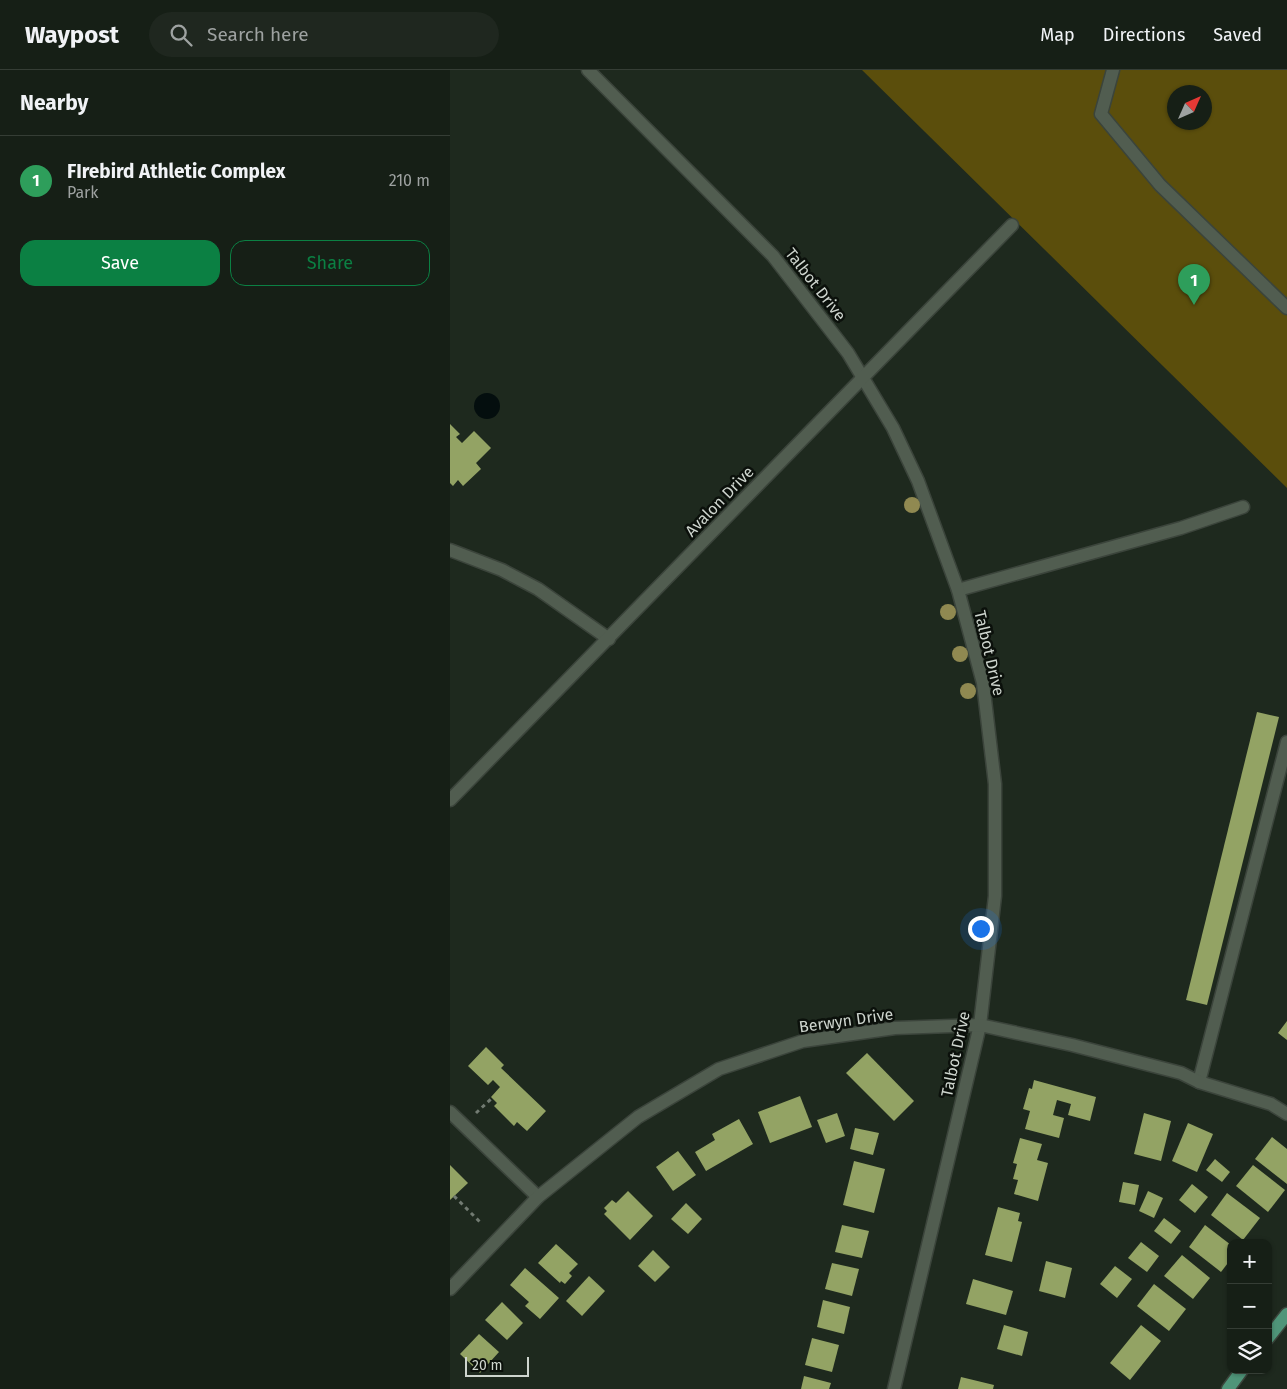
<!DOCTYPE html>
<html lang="en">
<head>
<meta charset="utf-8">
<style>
  body { margin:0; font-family:"Fira Sans",sans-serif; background:#1f271f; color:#f1f3f6 }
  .controls { position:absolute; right:15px; bottom:15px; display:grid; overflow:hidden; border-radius:10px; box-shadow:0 1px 4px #0004 }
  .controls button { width:45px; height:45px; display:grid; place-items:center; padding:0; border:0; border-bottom:1px solid #353d35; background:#161f16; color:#f1f3f6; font:25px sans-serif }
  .compass { position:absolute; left:717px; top:15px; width:45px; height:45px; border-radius:50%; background:#161f16; box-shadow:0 1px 4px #0004; rotate:45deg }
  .scale { position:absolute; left:15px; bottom:12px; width:64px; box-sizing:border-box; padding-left:5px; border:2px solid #ced5ce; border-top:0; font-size:14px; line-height:18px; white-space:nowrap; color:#ced5ce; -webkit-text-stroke:4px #0b100b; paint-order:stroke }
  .you { position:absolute; left:530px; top:858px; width:18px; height:18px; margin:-12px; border:4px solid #fff; border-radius:50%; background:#1a73e8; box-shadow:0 0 0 8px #1a73e833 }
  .badge { display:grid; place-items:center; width:32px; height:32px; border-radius:50%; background:#0b8043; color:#fff; font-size:16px; font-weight:700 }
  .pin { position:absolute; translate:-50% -41px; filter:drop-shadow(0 1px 2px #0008) }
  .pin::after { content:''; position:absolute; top:26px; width:18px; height:15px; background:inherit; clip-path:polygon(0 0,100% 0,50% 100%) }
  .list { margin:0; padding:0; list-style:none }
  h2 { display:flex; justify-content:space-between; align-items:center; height:65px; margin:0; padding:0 20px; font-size:21px }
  h2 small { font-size:16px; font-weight:400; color:#9ea2a1 }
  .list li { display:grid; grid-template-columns:32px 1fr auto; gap:15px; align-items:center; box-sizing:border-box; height:90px; padding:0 20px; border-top:1px solid #353d35 }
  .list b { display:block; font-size:19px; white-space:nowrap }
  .list p { margin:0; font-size:16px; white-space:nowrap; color:#9ea2a1 }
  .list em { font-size:16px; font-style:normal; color:#9ea2a1 }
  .actions { display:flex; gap:10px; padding:15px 20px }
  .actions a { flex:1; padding:11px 0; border:1px solid #0b8043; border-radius:15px; text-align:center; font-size:18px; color:#0b8043 }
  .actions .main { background:#0b8043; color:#fff }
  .icon { flex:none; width:28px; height:28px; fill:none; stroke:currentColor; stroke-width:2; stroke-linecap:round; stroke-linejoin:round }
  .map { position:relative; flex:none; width:837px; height:1319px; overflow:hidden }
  header { display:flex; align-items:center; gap:30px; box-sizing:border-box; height:70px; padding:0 25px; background:#161f16; border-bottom:1px solid #353d35 }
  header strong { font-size:24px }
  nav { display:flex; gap:28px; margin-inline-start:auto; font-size:18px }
  .search { width:350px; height:45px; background:#1f271f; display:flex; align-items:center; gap:12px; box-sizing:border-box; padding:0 18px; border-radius:28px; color:#9ea2a1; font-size:19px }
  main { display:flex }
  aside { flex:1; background:#161f16 }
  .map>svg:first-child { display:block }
  .green { fill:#5b4e0c; fill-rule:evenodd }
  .water { fill:#040e0e }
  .building { fill:#93a364 }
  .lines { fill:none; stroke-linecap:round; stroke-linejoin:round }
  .lane-casing { stroke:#3b443b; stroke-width:15 }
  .street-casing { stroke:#3b443b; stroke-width:15 }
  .primary-casing { stroke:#3b443b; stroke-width:15 }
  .path { stroke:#727b72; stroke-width:3; stroke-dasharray:4 4; stroke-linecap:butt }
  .lane { stroke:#515d50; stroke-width:12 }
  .street { stroke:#515d50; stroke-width:12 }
  .primary { stroke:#4f9579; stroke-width:12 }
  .tree { fill:#908951 }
  .labels { text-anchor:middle; stroke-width:5; stroke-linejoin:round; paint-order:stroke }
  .street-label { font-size:16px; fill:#ced5ce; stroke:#0b100b }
</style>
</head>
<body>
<header>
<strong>Waypost</strong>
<div class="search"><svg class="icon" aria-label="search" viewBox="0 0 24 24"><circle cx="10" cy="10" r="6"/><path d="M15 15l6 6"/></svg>Search here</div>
<nav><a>Map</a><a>Directions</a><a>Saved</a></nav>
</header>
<main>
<aside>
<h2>Nearby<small></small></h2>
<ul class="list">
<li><span class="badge" style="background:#2e9e5b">1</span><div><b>FIrebird Athletic Complex</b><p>Park</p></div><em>210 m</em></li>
</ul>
<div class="actions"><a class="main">Save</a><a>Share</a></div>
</aside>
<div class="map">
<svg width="837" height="1319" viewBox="0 0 837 1319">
  <rect width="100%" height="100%" fill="#1e291e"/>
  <!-- green -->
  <path class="green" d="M412 0H837V418ZM724 22H754V52H724Z"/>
  <!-- water -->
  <circle class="water" cx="37" cy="336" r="13"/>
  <!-- building -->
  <g class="building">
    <path d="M0 354 10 364 6 367 12 373 24 361 41 378 26 393 31 399 13 416 8 410 3 416 0 413Z"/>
    <path d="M807 642 829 647 757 935 736 930Z"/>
    <path d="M837 951V970L828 963Z"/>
    <path d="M36 977 54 995 51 998 96 1041 77 1061 67 1052 64 1056 44 1036 47 1033 41 1027 50 1017 43 1010 38 1015 18 996Z"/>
    <path d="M417 983 464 1031 444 1051 396 1003Z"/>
    <path d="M584 1010 646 1027 640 1051 618 1045 621 1034 607 1030 603 1045 614 1048 609 1068 575 1059 580 1041 573 1039 579 1018 582 1019Z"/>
    <path d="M350 1026 362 1057 320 1073 308 1042Z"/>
    <path d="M387 1043 395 1066 376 1073 367 1050Z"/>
    <path d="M694 1043 721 1051 711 1091 684 1084Z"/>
    <path d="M289 1049 303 1074 256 1101 245 1082 265 1070 262 1064Z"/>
    <path d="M738 1053 763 1064 747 1102 722 1091Z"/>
    <path d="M405 1058 429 1063 423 1085 400 1079Z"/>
    <path d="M822 1067 837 1079V1114L805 1089Z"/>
    <path d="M570 1068 592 1074 587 1090 598 1093 588 1131 564 1124 568 1110 563 1109 567 1094 563 1093Z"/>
    <path d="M228 1081 246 1105 223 1121 206 1097Z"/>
    <path d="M765 1089 780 1102 772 1112 756 1100Z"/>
    <path d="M404 1091 435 1099 424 1143 393 1135Z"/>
    <path d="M0 1095 18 1113 0 1130Z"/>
    <path d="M803 1095 835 1120 818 1142 786 1116Z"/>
    <path d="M673 1112 689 1115 685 1135 669 1132Z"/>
    <path d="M742 1114 758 1127 745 1143 729 1130Z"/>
    <path d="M178 1121 203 1146 180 1170 154 1144 157 1141 154 1138 162 1130 166 1133Z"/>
    <path d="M698 1121 713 1128 704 1148 689 1141Z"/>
    <path d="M777 1123 810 1148 793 1170 761 1145Z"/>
    <path d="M236 1133 252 1149 238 1164 221 1149Z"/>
    <path d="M548 1137 570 1143 568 1151 572 1152 562 1192 535 1185Z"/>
    <path d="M714 1148 731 1161 721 1174 704 1161Z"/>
    <path d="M392 1155 419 1161 412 1188 385 1182Z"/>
    <path d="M755 1155 781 1175V1189L771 1202 739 1177Z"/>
    <path d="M691 1172 709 1186 697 1202 678 1188Z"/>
    <path d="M106 1174 128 1194 119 1203 122 1206 115 1214 111 1211 110 1213 88 1193Z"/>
    <path d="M203 1180 220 1197 205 1212 188 1196Z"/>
    <path d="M732 1185 760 1208 743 1229 714 1206Z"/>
    <path d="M596 1191 622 1198 615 1228 589 1221Z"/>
    <path d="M382 1193 409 1199 402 1226 375 1219Z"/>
    <path d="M665 1196 682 1209 667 1228 650 1214Z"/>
    <path d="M75 1198 109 1228 90 1249 75 1236 79 1232 60 1215Z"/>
    <path d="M139 1206 155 1221 132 1246 116 1231Z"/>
    <path d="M523 1209 563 1221 556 1245 516 1234Z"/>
    <path d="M704 1214 736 1239 719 1261 687 1236Z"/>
    <path d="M373 1230 400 1237 394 1264 367 1257Z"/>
    <path d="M52 1232 73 1253 57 1270 35 1250Z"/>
    <path d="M554 1255 578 1262 572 1286 547 1279Z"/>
    <path d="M691 1255 711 1271 680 1310 660 1293Z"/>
    <path d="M29 1264 49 1282 30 1303 10 1284Z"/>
    <path d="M362 1268 389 1275 382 1302 355 1295Z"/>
    <path d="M354 1306 381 1313 379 1319H351Z"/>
    <path d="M511 1307 544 1315 543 1319H508Z"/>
  </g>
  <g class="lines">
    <defs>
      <g id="lane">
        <path d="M663 0 651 44 710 115 837 238"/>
        <path d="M508 520 731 458 793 437"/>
        <path d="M749 1012 837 672"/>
      </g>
      <g id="street">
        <path d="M138 0 323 186 398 283 443 358 468 411 508 520 533 613 545 714V826L530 955 444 1319"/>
        <path d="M0 480 52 500 88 519 159 569"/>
        <path d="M0 730 562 155"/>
        <path d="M0 1042 88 1127"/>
        <path d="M0 1219 88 1127 188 1047 269 999 353 971 445 958 530 955 622 975 731 1003 749 1012 821 1034 837 1044"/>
      </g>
      <g id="primary">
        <path d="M818 1268 837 1244"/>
        <path d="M778 1319 792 1300"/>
      </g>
    </defs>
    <!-- lane casing -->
    <use href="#lane" class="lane-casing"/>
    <!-- street casing -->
    <use href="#street" class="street-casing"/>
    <!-- primary casing -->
    <use href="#primary" class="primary-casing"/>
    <!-- path -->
    <g class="path">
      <path d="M26 1043 42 1028"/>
      <path d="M4 1126 30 1152"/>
    </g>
    <!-- lane -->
    <use href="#lane" class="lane"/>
    <!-- street -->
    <use href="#street" class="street"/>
    <!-- primary -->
    <use href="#primary" class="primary"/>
  </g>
  <!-- trees -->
  <g class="tree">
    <circle cx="462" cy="435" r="8"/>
    <circle cx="498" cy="542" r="8"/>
    <circle cx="510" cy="584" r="8"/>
    <circle cx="518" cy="621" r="8"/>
  </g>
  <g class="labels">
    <!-- street labels -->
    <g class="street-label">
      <text transform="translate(366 214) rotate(52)" y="6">Talbot Drive</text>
      <text transform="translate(269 431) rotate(-46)" y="6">Avalon Drive</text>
      <text transform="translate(540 583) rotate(77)" y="6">Talbot Drive</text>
      <text transform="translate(396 950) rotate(-8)" y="6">Berwyn Drive</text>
      <text transform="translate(505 984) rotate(-78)" y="6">Talbot Drive</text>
    </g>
  </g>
</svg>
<div class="controls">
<button>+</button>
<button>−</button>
<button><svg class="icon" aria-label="layers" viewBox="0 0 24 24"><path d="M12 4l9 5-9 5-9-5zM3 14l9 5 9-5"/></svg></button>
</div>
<svg class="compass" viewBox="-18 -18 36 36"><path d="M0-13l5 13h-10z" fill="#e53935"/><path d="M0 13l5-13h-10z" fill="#9ea2a1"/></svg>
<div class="scale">20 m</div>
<div class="you"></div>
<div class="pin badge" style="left:744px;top:235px;background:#2e9e5b">1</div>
</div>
</main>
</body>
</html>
